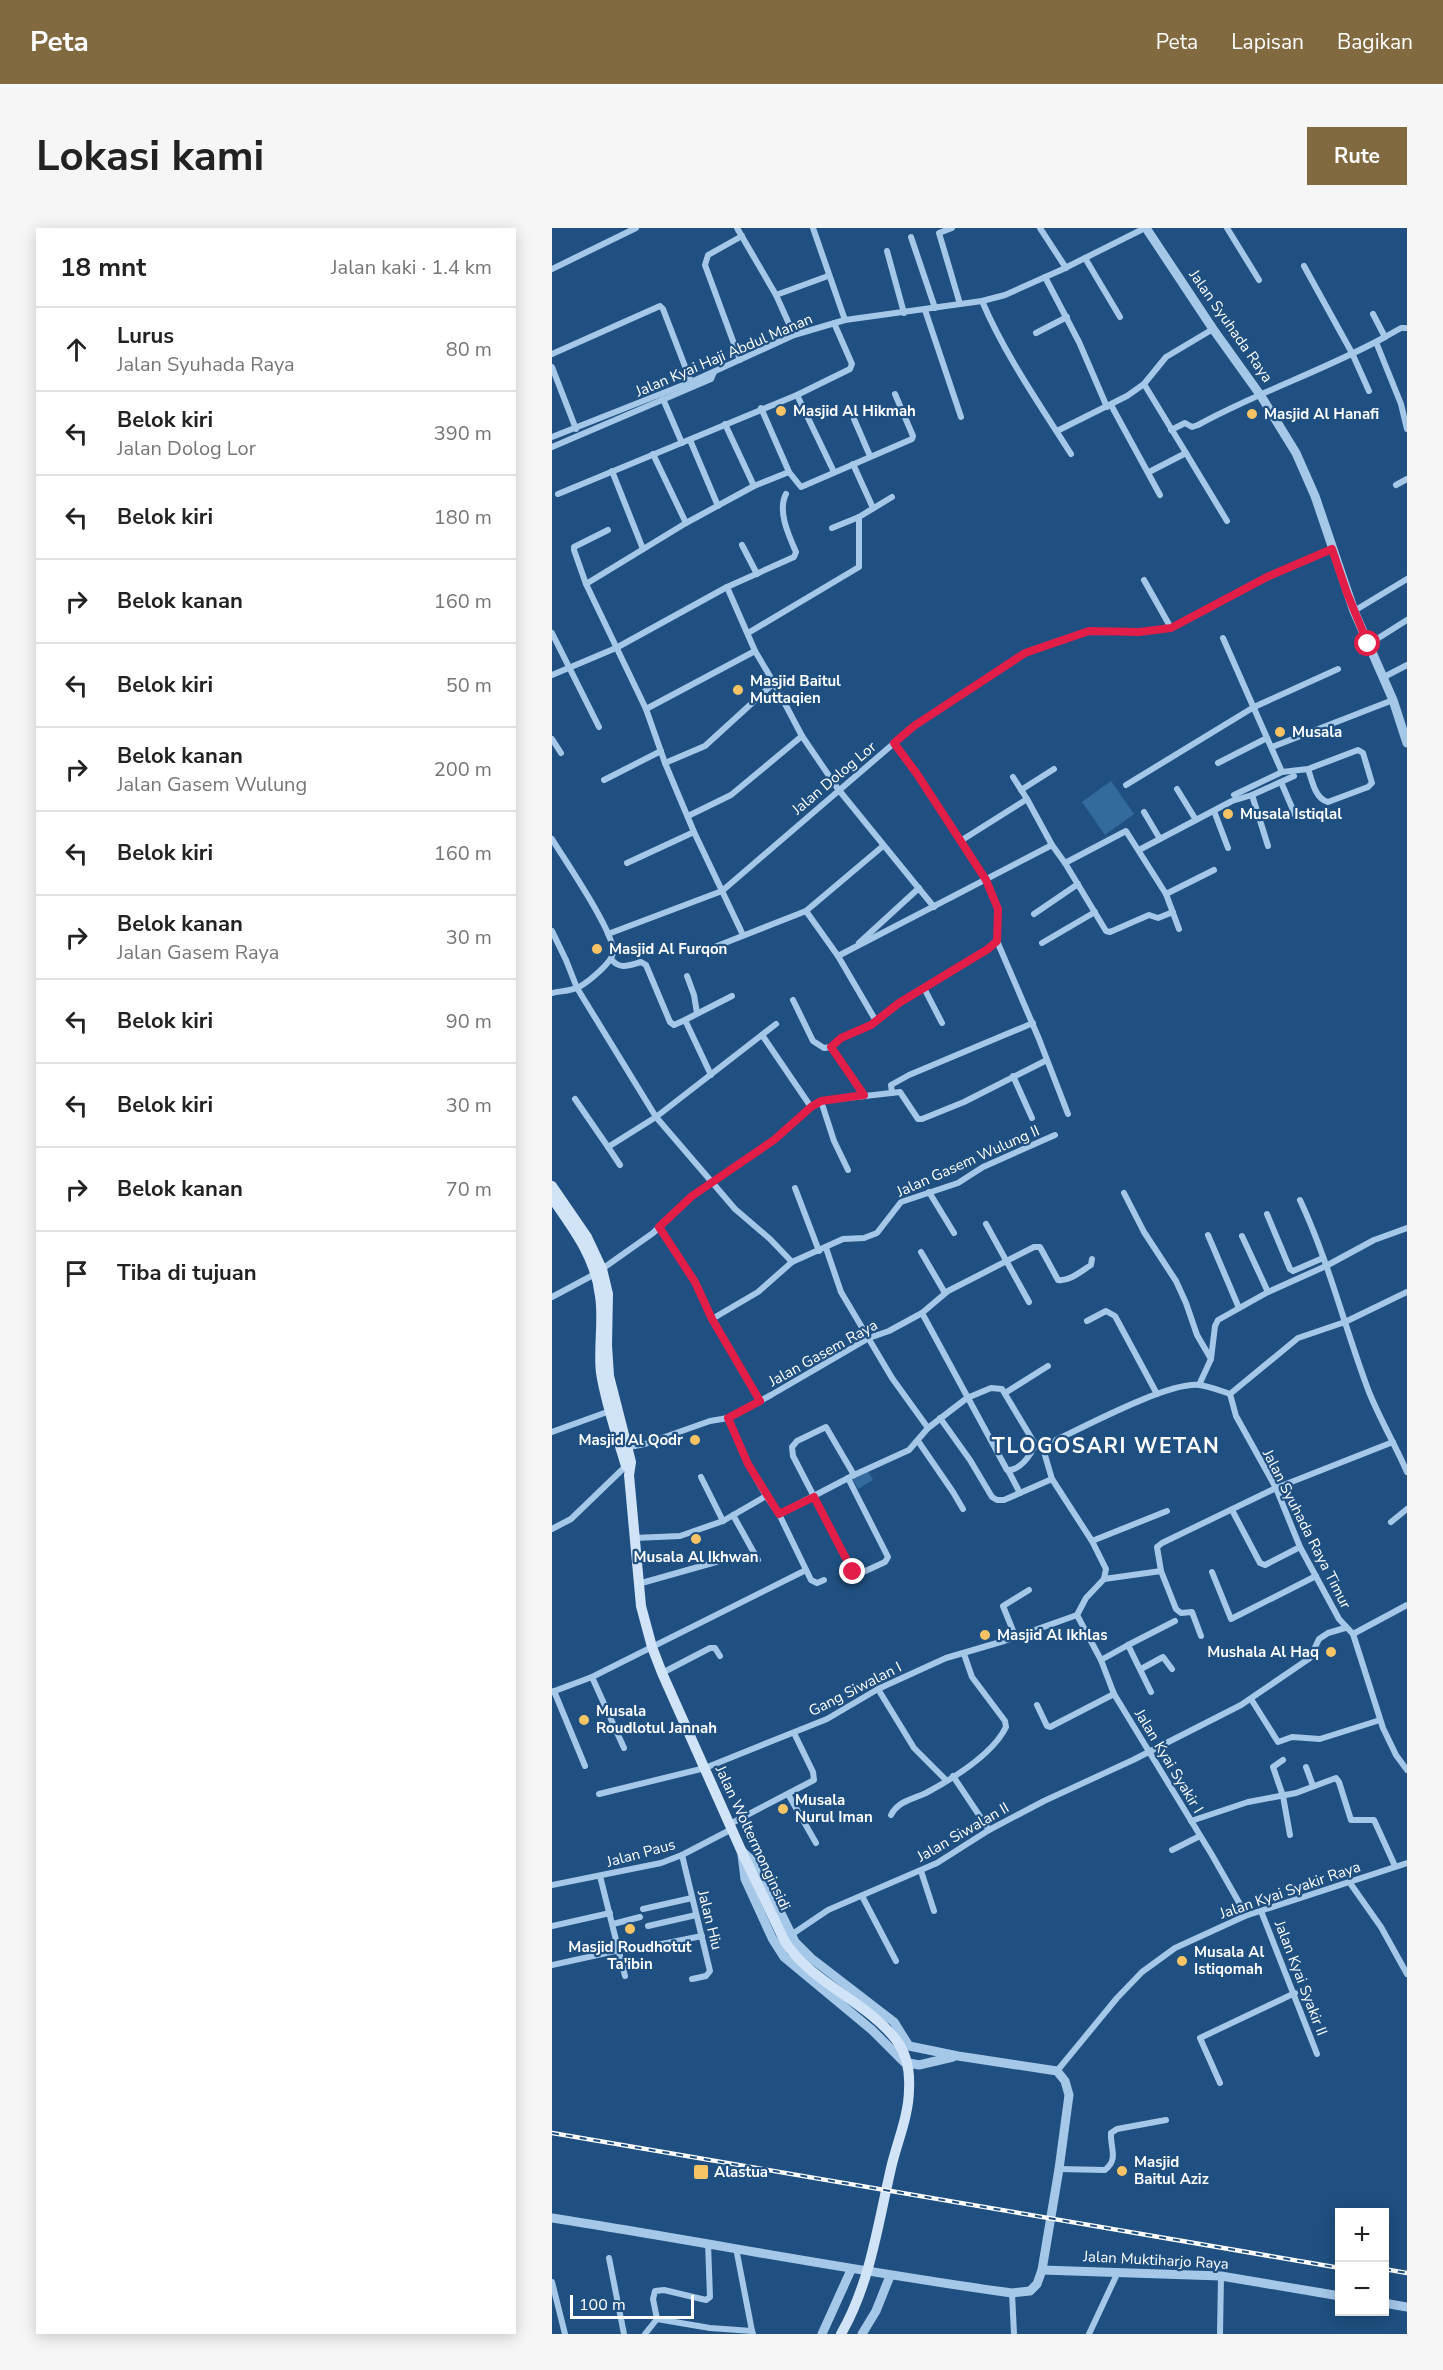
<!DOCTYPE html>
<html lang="id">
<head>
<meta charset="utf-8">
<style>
  body { margin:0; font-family:"Nunito Sans",sans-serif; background:#f6f6f6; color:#222 }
  .controls { position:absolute; right:18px; bottom:18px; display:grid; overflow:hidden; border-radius:0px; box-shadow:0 3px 15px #0003 }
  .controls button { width:54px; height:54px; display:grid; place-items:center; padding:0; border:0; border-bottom:2px solid #e0e0e0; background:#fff; color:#222; font:30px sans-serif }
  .scale { position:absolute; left:18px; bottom:15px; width:124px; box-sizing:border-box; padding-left:6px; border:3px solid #fff; border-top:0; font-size:16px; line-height:21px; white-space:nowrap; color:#fff; -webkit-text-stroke:4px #1f5081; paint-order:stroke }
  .stop { position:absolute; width:18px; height:18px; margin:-14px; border:4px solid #e11d48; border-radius:50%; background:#fff }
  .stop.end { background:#e11d48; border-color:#fff; box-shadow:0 2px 6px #0008 }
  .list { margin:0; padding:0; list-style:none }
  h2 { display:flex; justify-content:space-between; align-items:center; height:78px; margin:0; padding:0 24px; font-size:26px }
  h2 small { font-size:20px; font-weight:400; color:#767676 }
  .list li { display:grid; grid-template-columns:39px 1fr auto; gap:18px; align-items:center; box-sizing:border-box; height:84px; padding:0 24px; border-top:2px solid #e0e0e0 }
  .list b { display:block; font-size:22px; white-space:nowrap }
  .list p { margin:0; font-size:20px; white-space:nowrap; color:#767676 }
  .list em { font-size:20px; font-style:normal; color:#767676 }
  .icon { flex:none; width:33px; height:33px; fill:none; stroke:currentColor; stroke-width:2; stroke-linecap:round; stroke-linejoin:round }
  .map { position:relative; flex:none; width:855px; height:2106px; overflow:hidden; border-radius:0px }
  header { display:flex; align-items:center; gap:36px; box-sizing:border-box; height:84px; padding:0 30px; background:#816a40; color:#fff }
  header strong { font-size:28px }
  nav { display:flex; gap:33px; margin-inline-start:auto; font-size:21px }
  .intro { display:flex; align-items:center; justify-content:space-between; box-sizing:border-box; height:144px; padding:0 36px }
  h1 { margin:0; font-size:42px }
  .button { padding:15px 27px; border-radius:0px; background:#816a40; color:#fff; font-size:21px; font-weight:700 }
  main { display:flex; gap:36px; padding:0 36px }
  aside { flex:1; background:#fff; border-radius:0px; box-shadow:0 3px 15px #0003 }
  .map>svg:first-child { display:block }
  .green { fill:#336b9f }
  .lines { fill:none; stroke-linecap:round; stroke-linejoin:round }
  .minor { stroke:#a5c8e8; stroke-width:6 }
  .tertiary { stroke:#a5c8e8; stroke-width:9 }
  .secondary { stroke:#d0e3f7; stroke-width:10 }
  .rail-casing { stroke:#fff; stroke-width:4.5 }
  .rail { stroke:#1f5081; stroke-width:2; stroke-dasharray:7; stroke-linecap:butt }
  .route { stroke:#e11d48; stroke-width:8 }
  .poi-dot { fill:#f6c365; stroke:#1f5081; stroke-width:2 }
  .labels { text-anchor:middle; stroke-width:4.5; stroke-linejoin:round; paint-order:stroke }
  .street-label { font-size:15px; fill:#fff; stroke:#1f5081 }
  .poi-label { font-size:15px; font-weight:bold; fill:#fff; stroke:#1f5081; text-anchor:start }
  .district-label { font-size:21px; font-weight:bold; letter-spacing:1.5px; fill:#fff; stroke:#1f5081 }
</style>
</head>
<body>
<header>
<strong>Peta</strong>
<nav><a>Peta</a><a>Lapisan</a><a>Bagikan</a></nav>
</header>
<div class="intro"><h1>Lokasi kami</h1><a class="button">Rute</a></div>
<main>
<aside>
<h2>18 mnt<small>Jalan kaki · 1.4 km</small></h2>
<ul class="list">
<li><svg class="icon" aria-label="ahead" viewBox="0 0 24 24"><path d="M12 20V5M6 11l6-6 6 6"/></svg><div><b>Lurus</b><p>Jalan Syuhada Raya</p></div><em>80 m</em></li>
<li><svg class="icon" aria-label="left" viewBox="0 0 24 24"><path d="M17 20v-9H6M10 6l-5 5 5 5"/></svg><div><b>Belok kiri</b><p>Jalan Dolog Lor</p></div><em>390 m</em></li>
<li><svg class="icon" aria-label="left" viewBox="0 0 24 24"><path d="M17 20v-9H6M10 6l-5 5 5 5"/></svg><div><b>Belok kiri</b></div><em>180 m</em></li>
<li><svg class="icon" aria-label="right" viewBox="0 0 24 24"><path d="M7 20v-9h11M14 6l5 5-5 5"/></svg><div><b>Belok kanan</b></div><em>160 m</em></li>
<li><svg class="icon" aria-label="left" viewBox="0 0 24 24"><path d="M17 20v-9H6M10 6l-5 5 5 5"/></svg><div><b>Belok kiri</b></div><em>50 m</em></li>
<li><svg class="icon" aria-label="right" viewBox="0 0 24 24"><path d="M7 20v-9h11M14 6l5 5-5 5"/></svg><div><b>Belok kanan</b><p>Jalan Gasem Wulung</p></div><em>200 m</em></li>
<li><svg class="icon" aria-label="left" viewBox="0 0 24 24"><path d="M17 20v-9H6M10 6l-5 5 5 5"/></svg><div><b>Belok kiri</b></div><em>160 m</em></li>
<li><svg class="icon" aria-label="right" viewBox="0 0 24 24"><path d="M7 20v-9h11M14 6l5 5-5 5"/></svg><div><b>Belok kanan</b><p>Jalan Gasem Raya</p></div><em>30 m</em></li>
<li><svg class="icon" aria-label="left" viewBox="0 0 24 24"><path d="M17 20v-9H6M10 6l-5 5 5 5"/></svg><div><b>Belok kiri</b></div><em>90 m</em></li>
<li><svg class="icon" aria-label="left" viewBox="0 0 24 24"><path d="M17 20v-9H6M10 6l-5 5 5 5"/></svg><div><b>Belok kiri</b></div><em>30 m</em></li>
<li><svg class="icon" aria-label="right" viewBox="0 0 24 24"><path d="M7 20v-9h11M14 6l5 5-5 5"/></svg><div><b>Belok kanan</b></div><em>70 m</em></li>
<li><svg class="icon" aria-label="arrive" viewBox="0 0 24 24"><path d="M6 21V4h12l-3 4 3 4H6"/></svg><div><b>Tiba di tujuan</b></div></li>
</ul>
</aside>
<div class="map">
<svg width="855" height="2106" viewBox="0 0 855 2106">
  <rect width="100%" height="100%" fill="#1f5081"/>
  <!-- green -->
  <g class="green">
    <path d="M559 553 582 586 553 607 530 574Z"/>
    <path d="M315 1241 321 1252 306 1261 300 1250Z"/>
  </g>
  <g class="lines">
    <!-- minor -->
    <g class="minor">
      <path d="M185 0 224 67 242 107"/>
      <path d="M261 0 293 92"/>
      <path d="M400 0 387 5 408 76"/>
      <path d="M488 0 514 40"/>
      <path d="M675 0 707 52"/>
      <path d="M359 9 383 80"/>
      <path d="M335 23 352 85"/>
      <path d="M533 30 568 89"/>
      <path d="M752 38 800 125 817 163"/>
      <path d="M0 41 84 0"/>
      <path d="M493 49 527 114 555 179"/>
      <path d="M224 67 276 48"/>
      <path d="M430 73C453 127 488 177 519 226"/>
      <path d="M373 82 409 189"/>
      <path d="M484 105 515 89"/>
      <path d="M833 109 849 100H855"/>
      <path d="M824 114 849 176 855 201"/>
      <path d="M0 126 108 78 111 81 139 154"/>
      <path d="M188 132 153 37 156 27 190 8"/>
      <path d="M0 139 24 201"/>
      <path d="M592 156 634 225 597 244"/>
      <path d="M245 167 282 244"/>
      <path d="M111 171 130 215"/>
      <path d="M559 177 608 267"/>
      <path d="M209 180 237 244 249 259 360 211 361 208 343 166"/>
      <path d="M302 191 318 228"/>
      <path d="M173 196 202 258"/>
      <path d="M619 202 633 195 640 199 646 197C706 164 773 142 833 109L821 86"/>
      <path d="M505 203 575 168 592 156 614 129 661 101"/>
      <path d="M0 209 139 154 242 107 293 92 430 73 453 67 509 42 593 0"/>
      <path d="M138 212 166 278"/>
      <path d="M0 219 159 151 162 144"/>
      <path d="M634 225 675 293"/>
      <path d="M101 226 134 295"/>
      <path d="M301 236 321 280"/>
      <path d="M60 243 91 321"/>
      <path d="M844 257 855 251"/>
      <path d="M6 266 245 167 298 141 300 136 282 95"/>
      <path d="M280 300 307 289 340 269"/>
      <path d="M56 302 22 319V322L34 356 94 481 113 535 142 604 191 707"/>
      <path d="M190 317 205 346"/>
      <path d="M592 352 619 400"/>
      <path d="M34 356 134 295 202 258 237 244"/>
      <path d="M175 359 203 423 222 455 250 508 286 561 382 679"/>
      <path d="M802 383 855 351"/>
      <path d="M0 405 47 499"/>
      <path d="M196 405 307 339V289"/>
      <path d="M671 410 730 544 756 541 806 522 811 525 820 555 816 559 776 574C763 571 760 552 756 541"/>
      <path d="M817 416 855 392"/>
      <path d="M0 447 64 420 175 359 242 329 244 324C237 308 225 283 234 266"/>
      <path d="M832 449 855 437"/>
      <path d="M94 481 203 423"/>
      <path d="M0 511 9 525"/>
      <path d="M720 519 841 472"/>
      <path d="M113 535 153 518 222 455"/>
      <path d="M666 535 715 510"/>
      <path d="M461 549 475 571 500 617 513 635 554 703 558 704 597 687 606 690 621 684"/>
      <path d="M52 552 109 523"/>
      <path d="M729 554 744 589"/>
      <path d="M574 557 702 479 786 441"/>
      <path d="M625 561 644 592"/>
      <path d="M469 562 502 541"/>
      <path d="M682 567 730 544"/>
      <path d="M700 567 716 618"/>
      <path d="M662 583 676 620"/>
      <path d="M592 584 608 611"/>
      <path d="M136 588 179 567 250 508"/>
      <path d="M0 611C12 631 63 705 61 724 61 734 36 754 27 759 19 763 8 763 0 765"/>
      <path d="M410 612 475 571"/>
      <path d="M587 622 680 573 700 567 742 548"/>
      <path d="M75 635 142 604"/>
      <path d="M513 635 574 603 614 666 627 701"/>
      <path d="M614 666 662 642"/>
      <path d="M254 683 286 728 324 793"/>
      <path d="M482 686 526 656"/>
      <path d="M0 703 14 732 25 760 104 889 183 981 218 1011 240 1034"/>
      <path d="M56 706 170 663 362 498 473 425 537 403 587 404 619 400 715 349 780 321"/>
      <path d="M445 713 487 811 516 886"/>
      <path d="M307 715 367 660"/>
      <path d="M490 715 543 684"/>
      <path d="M160 720 254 683 331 618"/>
      <path d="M286 728 500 617"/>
      <path d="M60 732C68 742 78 737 89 734L94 737 118 794 122 797 133 792 159 847"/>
      <path d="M135 748 142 767 145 785"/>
      <path d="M372 760 390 795"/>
      <path d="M241 772 261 813 272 820 279 819 312 868"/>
      <path d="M133 792 180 768"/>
      <path d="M210 807 259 879"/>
      <path d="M279 819 289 810 319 797 347 775 437 721 445 713 446 681 434 652 365 546 342 515"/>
      <path d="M461 848 480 890"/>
      <path d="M340 865 339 857 357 847 481 795"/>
      <path d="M23 871 56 919 104 889 224 796"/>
      <path d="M269 873 282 913 296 942"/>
      <path d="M56 919 68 937"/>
      <path d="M243 960 267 1023"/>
      <path d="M377 964 402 1005"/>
      <path d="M572 965 592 1004 624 1053 634 1075 645 1107 659 1131"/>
      <path d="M748 972C777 1034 793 1101 817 1164 828 1191 843 1217 855 1244"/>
      <path d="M715 986 738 1041 741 1043 771 1030"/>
      <path d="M434 996 477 1074"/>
      <path d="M107 999 143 1054 160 1091 208 1173"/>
      <path d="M656 1007 687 1080"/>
      <path d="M690 1008 716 1064"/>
      <path d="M274 1020 289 1064 340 1150 376 1200"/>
      <path d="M369 1024 393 1065"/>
      <path d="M0 1069 43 1046 101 1005 140 968 222 912 259 879 269 873 348 864 366 891H370L412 874 495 832"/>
      <path d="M370 1085 455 1242C468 1243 479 1227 483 1216"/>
      <path d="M160 1091 206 1064 240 1034 291 1011 312 1010 325 1005 349 974 406 955 431 939 503 907"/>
      <path d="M535 1093 554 1083 563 1088 605 1166"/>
      <path d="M647 1157 659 1131 663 1098 666 1092 716 1064 774 1038 822 1012 855 1000"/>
      <path d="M453 1165 496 1138"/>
      <path d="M678 1166 684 1188 724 1260 748 1319 787 1391 801 1406 831 1500 844 1527 855 1542"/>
      <path d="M176 1190 196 1236 214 1268"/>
      <path d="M388 1190 418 1232 440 1269 445 1272H452L500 1251"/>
      <path d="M0 1204 58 1183"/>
      <path d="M366 1213 401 1264 411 1281"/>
      <path d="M72 1220 93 1216 158 1193 176 1190 219 1167 317 1110 337 1103 370 1085 396 1063 482 1019H488L506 1052C517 1054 529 1043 539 1037L540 1031"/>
      <path d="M457 1244 468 1265"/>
      <path d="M149 1249 171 1293"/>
      <path d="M296 1250 336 1329 333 1334 307 1346 299 1340 241 1228 240 1219 245 1213 274 1199 302 1247"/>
      <path d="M680 1282 708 1335 713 1337 748 1319"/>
      <path d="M227 1286 302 1247 357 1222 376 1200 415 1170 439 1160 450 1161 483 1216 492 1224"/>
      <path d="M181 1287 206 1332"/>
      <path d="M839 1294 855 1281"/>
      <path d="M0 1301 19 1291 76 1236"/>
      <path d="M82 1310 128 1308 171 1293 214 1268 227 1286 259 1352 265 1355 272 1352"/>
      <path d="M540 1313 615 1283"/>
      <path d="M609 1343 605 1319 610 1315 724 1260 841 1214"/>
      <path d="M660 1344 679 1391 764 1348"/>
      <path d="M552 1351 609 1343 624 1381 629 1385 640 1384 649 1408"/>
      <path d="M86 1356 164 1334"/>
      <path d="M525 1387 549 1432 562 1466 660 1627 689 1678 693 1688"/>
      <path d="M801 1406 855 1377"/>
      <path d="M464 1410 451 1378 477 1362"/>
      <path d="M576 1417 623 1393"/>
      <path d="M549 1432 576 1417 599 1464"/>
      <path d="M589 1441 611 1429 620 1441"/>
      <path d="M110 1445 158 1420H163L168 1428"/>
      <path d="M40 1449 72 1520"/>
      <path d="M326 1461 362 1520 394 1552"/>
      <path d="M2 1463 33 1538"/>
      <path d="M0 1464 40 1449 254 1342"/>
      <path d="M699 1471 726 1514 740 1509 768 1511 828 1492"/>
      <path d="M485 1477 495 1498 498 1499 562 1466"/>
      <path d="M731 1532 721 1539 731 1568 738 1607"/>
      <path d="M754 1539 761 1558"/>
      <path d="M401 1548 437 1602"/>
      <path d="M47 1566 153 1540 275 1491 326 1461 394 1430 452 1413 525 1387 534 1370 552 1351 554 1341 540 1313 500 1251 492 1224 504 1212C534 1198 616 1154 647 1157 657 1158 669 1163 678 1166L746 1110 793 1094 855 1064"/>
      <path d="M236 1566 264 1615"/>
      <path d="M339 1587C346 1573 361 1571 374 1565 400 1551 441 1526 454 1499L453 1493 420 1449 412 1426"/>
      <path d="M639 1593 696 1574 744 1565 784 1550 787 1554 799 1592H822L843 1638"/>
      <path d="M178 1596 262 1552 261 1544 242 1505"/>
      <path d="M620 1622 648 1608"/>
      <path d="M130 1627 158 1743 154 1748 140 1751"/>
      <path d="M369 1643 382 1683"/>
      <path d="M48 1648 73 1748"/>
      <path d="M798 1655 829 1699 855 1746"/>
      <path d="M0 1657 109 1635 130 1627 180 1601"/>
      <path d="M310 1668 344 1733"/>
      <path d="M91 1681 140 1670"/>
      <path d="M709 1683 765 1826"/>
      <path d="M61 1696 88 1689"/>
      <path d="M0 1698 58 1685"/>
      <path d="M96 1698 144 1687"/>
      <path d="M239 1707 276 1682 385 1635 437 1602 492 1573 581 1532 689 1477 758 1430 767 1411 776 1405 793 1400"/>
      <path d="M75 1723 150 1708"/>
      <path d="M0 1737 68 1722"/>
      <path d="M505 1843 565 1770 590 1744 623 1720 693 1688 855 1635"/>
      <path d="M668 1855 648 1810 743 1765"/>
      <path d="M507 1941 553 1942C567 1931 558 1920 559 1905L565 1901 614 1892"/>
      <path d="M184 2020 200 2103"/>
      <path d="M57 2030 72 2106"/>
      <path d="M0 2054 13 2106"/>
      <path d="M460 2065 462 2106"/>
      <path d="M105 2091 158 2100 200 2103 201 2106"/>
      <path d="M93 2106 105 2091 101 2071 103 2063 112 2062 154 2072 158 2069 156 2015"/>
      <path d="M537 2106 566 2044"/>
      <path d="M668 2106 669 2048"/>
    </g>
    <!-- tertiary -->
    <g class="tertiary">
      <path d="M594 0 661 101 709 168 744 225 763 268 802 383 841 472 855 515"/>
      <path d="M190 1627 193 1651 220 1710 232 1729 320 1802 352 1834 367 1837 401 1829"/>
      <path d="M0 1990C153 2014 306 2044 460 2065L478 2063 485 2056 490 2042 507 1941 517 1867 513 1853 505 1843 406 1828 357 1818 342 1794 259 1730 243 1714 206 1638 191 1624"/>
      <path d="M490 2042 669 2048 788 2068"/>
      <path d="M832 2075 855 2079"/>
      <path d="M270 2106 299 2042"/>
      <path d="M310 2106 324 2083 338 2048"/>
    </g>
    <!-- secondary -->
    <g class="secondary">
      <path d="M0 958 35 1009 50 1041 56 1066 55 1117 57 1148 79 1234 77 1247 89 1378 100 1419 110 1445 189 1622 233 1714C261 1756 315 1773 345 1813 355 1827 358 1844 357 1861 357 1886 346 1912 340 1936 326 1994 319 2054 289 2106"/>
      <path d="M0 970C21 1000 44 1030 48 1068 52 1093 46 1119 49 1145 54 1176 65 1208 74 1238"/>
    </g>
    <defs>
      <g id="rail">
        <path d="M0 1905 788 2040"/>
        <path d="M832 2041 855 2045"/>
      </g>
    </defs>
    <!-- rail casing -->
    <use href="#rail" class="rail-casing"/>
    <!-- rail -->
    <use href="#rail" class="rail"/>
  </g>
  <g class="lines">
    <!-- route -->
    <path class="route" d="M301 1344 262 1269 227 1286 196 1236 176 1190 208 1173 160 1091 143 1054 107 999 140 968 222 912 259 879 269 873 312 867 279 819 289 810 319 797 347 775 436 721 445 713 446 681 434 652 365 546 342 515 362 498 473 425 537 403 587 404 619 400 715 349 780 321 795 365 816 416"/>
  </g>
  <!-- markers -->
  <g class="poi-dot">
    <circle cx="229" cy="183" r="6"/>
    <circle cx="700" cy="186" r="6"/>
    <circle cx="186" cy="462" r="6"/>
    <circle cx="728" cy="504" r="6"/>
    <circle cx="676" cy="586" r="6"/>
    <circle cx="45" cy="721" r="6"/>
    <circle cx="143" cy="1212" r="6"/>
    <circle cx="144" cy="1311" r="6"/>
    <circle cx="433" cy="1407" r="6"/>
    <circle cx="779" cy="1424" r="6"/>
    <circle cx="32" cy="1492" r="6"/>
    <circle cx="231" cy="1581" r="6"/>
    <circle cx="78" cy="1701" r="6"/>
    <circle cx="630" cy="1733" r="6"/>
    <circle cx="570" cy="1943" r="6"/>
    <rect x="141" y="1936" width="16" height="16" rx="3"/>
  </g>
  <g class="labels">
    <!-- street labels -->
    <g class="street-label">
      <text transform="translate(679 98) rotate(55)" y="5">Jalan Syuhada Raya</text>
      <text transform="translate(172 127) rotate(-23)" y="5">Jalan Kyai Haji Abdul Manan</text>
      <text transform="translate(282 550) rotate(-40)" y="5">Jalan Dolog Lor</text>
      <text transform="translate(416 933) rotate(-24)" y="5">Jalan Gasem Wulung II</text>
      <text transform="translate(271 1125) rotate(-29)" y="5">Jalan Gasem Raya</text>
      <text transform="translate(755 1301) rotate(63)" y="5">Jalan Syuhada Raya Timur</text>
      <text transform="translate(303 1461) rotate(-27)" y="5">Gang Siwalan I</text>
      <text transform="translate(617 1533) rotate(59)" y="5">Jalan Kyai Syakir I</text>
      <text transform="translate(411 1604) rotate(-30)" y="5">Jalan Siwalan II</text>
      <text transform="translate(201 1610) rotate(65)" y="5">Jalan Woltermonginsidi</text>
      <text transform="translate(89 1625) rotate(-15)" y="5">Jalan Paus</text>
      <text transform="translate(738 1662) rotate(-19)" y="5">Jalan Kyai Syakir Raya</text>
      <text transform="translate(158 1692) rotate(76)" y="5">Jalan Hiu</text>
      <text transform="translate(749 1750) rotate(69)" y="5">Jalan Kyai Syakir II</text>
      <text transform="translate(604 2032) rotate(3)" y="5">Jalan Muktiharjo Raya</text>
    </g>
    <!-- poi labels -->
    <g class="poi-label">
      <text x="241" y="188">Masjid Al Hikmah</text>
      <text x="712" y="191">Masjid Al Hanafi</text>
      <text x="198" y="458">Masjid Baitul<tspan x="198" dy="17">Muttaqien</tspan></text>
      <text x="740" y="509">Musala</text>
      <text x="688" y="591">Musala Istiqlal</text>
      <text x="57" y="726">Masjid Al Furqon</text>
      <text x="131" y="1217" text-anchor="end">Masjid Al Qodr</text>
      <text x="144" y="1334" text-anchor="middle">Musala Al Ikhwan</text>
      <text x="445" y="1412">Masjid Al Ikhlas</text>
      <text x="767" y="1429" text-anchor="end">Mushala Al Haq</text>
      <text x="44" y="1488">Musala<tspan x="44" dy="17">Roudlotul Jannah</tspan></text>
      <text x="243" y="1577">Musala<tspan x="243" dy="17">Nurul Iman</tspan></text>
      <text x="78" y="1724" text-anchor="middle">Masjid Roudhotut<tspan x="78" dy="17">Ta'ibin</tspan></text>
      <text x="642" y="1729">Musala Al<tspan x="642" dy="17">Istiqomah</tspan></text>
      <text x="582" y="1939">Masjid<tspan x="582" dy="17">Baitul Aziz</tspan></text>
      <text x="162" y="1949">Alastua</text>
    </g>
    <!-- district labels -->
    <g class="district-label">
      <text x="554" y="1225">TLOGOSARI WETAN</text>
    </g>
  </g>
</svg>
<div class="controls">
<button>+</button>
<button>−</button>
</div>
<div class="scale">100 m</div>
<div class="stop" style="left:816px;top:416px"></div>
<div class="stop end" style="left:301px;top:1344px"></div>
</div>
</main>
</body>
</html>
